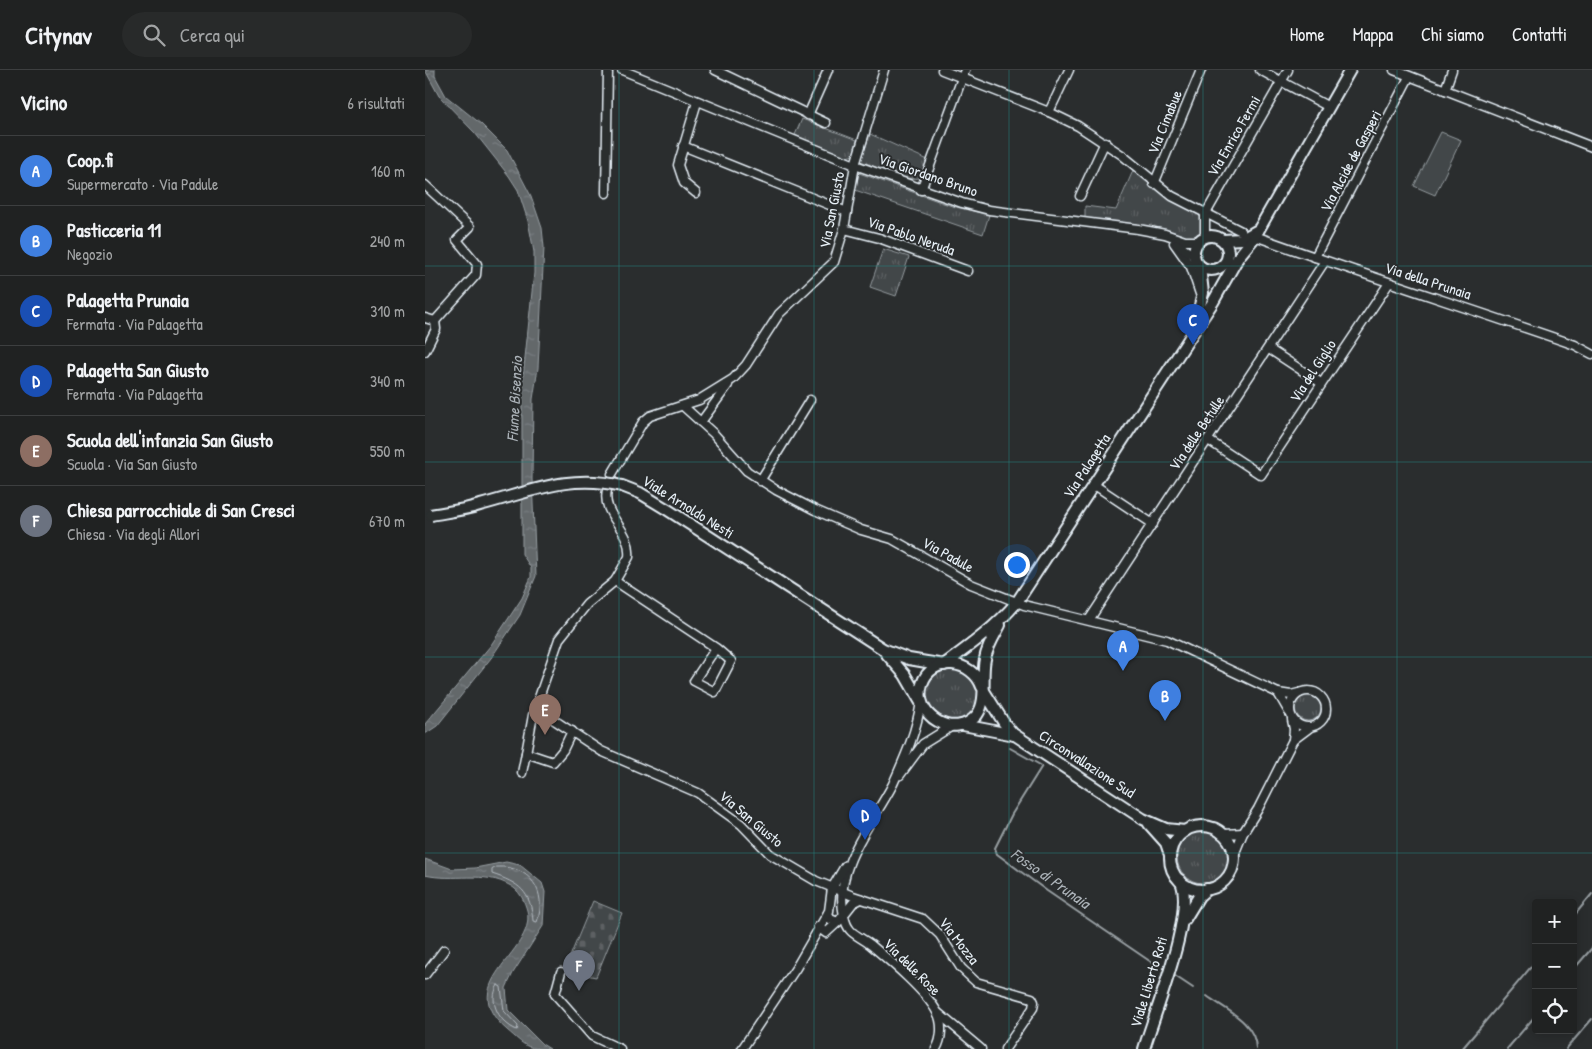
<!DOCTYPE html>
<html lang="it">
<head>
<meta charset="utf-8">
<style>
  body { margin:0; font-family:"Patrick Hand",sans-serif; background:#282a2a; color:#f1f3f6 }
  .controls { position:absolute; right:15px; bottom:15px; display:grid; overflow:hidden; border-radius:5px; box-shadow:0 2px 12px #0003 }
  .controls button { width:45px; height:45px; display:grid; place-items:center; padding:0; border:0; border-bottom:1px solid #3d3f40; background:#202222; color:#f1f3f6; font:25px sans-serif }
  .you { position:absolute; left:591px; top:494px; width:18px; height:18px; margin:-12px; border:4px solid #fff; border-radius:50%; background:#1a73e8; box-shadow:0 0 0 8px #1a73e833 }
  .badge { display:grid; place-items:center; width:32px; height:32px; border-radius:50%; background:#b45309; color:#fff; font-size:16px; font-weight:700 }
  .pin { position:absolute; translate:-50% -41px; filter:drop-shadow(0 1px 2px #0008) }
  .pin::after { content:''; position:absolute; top:26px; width:18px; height:15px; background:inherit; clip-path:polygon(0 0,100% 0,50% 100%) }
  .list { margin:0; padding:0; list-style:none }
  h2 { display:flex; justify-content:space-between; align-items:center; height:65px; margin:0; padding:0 20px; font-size:21px }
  h2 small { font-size:16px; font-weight:400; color:#a2a4a5 }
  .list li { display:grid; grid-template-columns:32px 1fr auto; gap:15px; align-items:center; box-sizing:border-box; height:70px; padding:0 20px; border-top:1px solid #3d3f40 }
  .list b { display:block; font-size:19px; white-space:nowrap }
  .list p { margin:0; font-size:16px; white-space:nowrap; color:#a2a4a5 }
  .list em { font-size:16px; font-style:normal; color:#a2a4a5 }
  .icon { flex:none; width:28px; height:28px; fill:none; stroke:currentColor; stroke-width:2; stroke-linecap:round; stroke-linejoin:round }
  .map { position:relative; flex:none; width:1167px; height:979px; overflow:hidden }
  header { display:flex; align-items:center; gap:30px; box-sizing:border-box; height:70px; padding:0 25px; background:#202222; border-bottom:1px solid #3d3f40 }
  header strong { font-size:24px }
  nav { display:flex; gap:28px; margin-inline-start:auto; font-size:18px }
  .search { width:350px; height:45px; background:#282a2a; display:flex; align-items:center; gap:12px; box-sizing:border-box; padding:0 18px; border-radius:28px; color:#a2a4a5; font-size:19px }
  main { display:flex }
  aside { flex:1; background:#202222 }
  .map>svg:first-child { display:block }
  .grass { fill:url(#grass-tufts); stroke:#959ca0 }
  .cemetery { fill:url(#cemetery-stones); stroke:#959ca0 }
  .pitch { fill:#424648; stroke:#959ca0 }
  .water { fill:url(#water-ripples); stroke:#989fa3 }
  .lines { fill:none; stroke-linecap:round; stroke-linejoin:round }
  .shore { stroke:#b3bac0; stroke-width:1 }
  .stream { stroke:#989fa3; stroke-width:2 }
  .street-casing { stroke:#e8f1f8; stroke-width:11 }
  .secondary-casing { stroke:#e8f1f8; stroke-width:14 }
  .street { stroke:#2a2d2e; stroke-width:8 }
  .secondary { stroke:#2a2d2e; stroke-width:10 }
  .secondary-bridge-casing { stroke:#e8f1f8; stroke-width:14; stroke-linecap:butt }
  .secondary-bridge { stroke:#2a2d2e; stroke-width:10 }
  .grid { fill:none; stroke:#25827c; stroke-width:1; stroke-opacity:0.55 }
  .labels { text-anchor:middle; stroke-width:4; stroke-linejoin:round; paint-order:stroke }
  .street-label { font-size:15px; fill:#e8f1f8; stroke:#2a2d2e }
  .water-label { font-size:16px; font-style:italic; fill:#acb3b9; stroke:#2a2d2e }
</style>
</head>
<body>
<header>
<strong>Citynav</strong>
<div class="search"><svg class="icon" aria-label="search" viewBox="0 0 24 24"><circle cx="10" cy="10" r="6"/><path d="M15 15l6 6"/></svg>Cerca qui</div>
<nav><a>Home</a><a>Mappa</a><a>Chi siamo</a><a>Contatti</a></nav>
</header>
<main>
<aside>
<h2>Vicino<small>6 risultati</small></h2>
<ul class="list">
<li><span class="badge" style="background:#3f7fe0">A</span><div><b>Coop.fi</b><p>Supermercato · Via Padule</p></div><em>160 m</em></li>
<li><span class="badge" style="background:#3f7fe0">B</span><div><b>Pasticceria 11</b><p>Negozio</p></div><em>240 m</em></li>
<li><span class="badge" style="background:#1a4fb4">C</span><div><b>Palagetta Prunaia</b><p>Fermata · Via Palagetta</p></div><em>310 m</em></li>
<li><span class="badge" style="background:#1a4fb4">D</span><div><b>Palagetta San Giusto</b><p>Fermata · Via Palagetta</p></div><em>340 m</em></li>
<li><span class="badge" style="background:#8d6e63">E</span><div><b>Scuola dell'infanzia San Giusto</b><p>Scuola · Via San Giusto</p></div><em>550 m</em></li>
<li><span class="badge" style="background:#6b7280">F</span><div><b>Chiesa parrocchiale di San Cresci</b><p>Chiesa · Via degli Allori</p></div><em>670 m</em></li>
</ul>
</aside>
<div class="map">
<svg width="1167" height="979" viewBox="0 0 1167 979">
  <defs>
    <pattern id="grass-tufts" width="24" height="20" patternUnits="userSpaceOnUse" patternTransform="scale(1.25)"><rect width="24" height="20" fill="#424648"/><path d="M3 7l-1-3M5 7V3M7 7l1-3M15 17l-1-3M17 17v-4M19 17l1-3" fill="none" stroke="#5d6163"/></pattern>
    <pattern id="cemetery-stones" width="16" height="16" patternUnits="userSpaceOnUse" patternTransform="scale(1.25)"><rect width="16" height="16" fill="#424648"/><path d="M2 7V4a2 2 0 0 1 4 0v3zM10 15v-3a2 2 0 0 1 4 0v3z" fill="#5d6163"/></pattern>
    <pattern id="water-ripples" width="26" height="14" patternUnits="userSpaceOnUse" patternTransform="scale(1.25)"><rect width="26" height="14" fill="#63686b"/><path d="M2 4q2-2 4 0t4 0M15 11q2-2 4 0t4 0" fill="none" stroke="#797e81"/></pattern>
  </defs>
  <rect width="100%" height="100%" fill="#2a2d2e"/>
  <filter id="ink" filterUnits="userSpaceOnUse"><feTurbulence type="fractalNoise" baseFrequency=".02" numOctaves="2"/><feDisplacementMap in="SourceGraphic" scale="10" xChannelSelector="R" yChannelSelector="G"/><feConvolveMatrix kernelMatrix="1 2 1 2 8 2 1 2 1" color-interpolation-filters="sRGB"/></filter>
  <g filter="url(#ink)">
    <!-- grass -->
    <g class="grass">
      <path d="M377 49 432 70 428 85 422 87 370 65Z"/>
      <path d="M445 64 503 90 494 108C477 112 452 97 436 91Z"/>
      <path d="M710 96 780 145V167L773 171 660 152V136L691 140Z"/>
      <path d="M434 103 527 136 564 145 558 164 430 120Z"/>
      <path d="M458 179 484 187 471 226 445 217Z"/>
      <circle cx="527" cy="625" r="27"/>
      <circle cx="883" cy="638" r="13"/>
      <circle cx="778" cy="787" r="26"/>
    </g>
    <!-- cemetery -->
    <path class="cemetery" d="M168 831 197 843 171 907 139 901Z"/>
    <!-- pitch -->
    <path class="pitch" d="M1016 62 1036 70 1010 125 989 116Z"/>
    <!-- water -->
    <g class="water">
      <path d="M0 0H10V6L21 26 56 54 82 80 106 126 117 158 119 177 113 298 108 329 107 409 111 506 95 545 66 588 12 656 0 664V654L66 575 97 528 106 507V498L97 484V316L109 203V182L103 151 93 120 84 106 50 63 14 26Z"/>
      <path d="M0 789 27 799 50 798 81 792 95 795 117 813 120 822 118 856 88 903 81 918 83 940 117 974 125 979C100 979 101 976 82 960 25 911 117 881 101 837 98 828 94 821 86 816 59 800 29 812 0 805Z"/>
    </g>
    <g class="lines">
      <!-- shore -->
      <g class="shore">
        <path d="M72 797C105 795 123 822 112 852L108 851C106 821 94 813 67 804V800Z"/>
        <path d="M73 915 76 917 79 941 93 956 92 960C75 953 62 932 73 915Z"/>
      </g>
      <!-- stream -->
      <g class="stream">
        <path d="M585 678 617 696 587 744 570 778 572 784 622 821 732 896"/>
        <path d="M1148 847 1167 824"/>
        <path d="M1148 900 1167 878"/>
        <path d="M750 906 768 918"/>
        <path d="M782 926C801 940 831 952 831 979"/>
        <path d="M1037 979 1111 891"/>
        <path d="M1082 979 1111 945"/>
        <path d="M1141 979 1167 949"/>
      </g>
      <defs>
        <g id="street">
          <path d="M197 0 430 95 537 133 564 140 713 159 740 164 760 171H773"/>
          <path d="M290 0 401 53"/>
          <path d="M517 0 624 42 653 56 697 85 747 126 816 161"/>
          <path d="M835 0 904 37"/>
          <path d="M969 0 1167 77"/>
          <path d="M1020 20 1027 0"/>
          <path d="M624 42 644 0"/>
          <path d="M383 45 403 0"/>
          <path d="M258 76 422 142"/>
          <path d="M729 114 776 0"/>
          <path d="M0 115 45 157 32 170 52 194 51 205 10 251"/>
          <path d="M496 120 540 0"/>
          <path d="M181 123 183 0"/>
          <path d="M271 123 259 113 253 95 272 32"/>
          <path d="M655 126 680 72"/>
          <path d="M780 145 863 0"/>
          <path d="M419 159 454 168 543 201"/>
          <path d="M830 166C936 204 1043 238 1150 275L1167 284"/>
          <path d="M780 167V145"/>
          <path d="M749 173 766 197 775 224"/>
          <path d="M752 174 769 186"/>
          <path d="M890 187 984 7"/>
          <path d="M0 248 10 251"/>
          <path d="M844 279 896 313"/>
          <path d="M0 281 11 259 10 251"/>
          <path d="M258 336 289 364 322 401 351 420 390 440 436 460 467 469 546 514 599 535 742 570 853 623"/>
          <path d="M276 352 303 315"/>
          <path d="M783 370 836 405 964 213"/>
          <path d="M187 404 218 352 225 346 274 330 308 309 321 295 354 244 409 192 419 159 430 95 459 0"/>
          <path d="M335 411 385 330"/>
          <path d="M668 414 728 454"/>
          <path d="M190 511 291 578 306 591 290 622 269 611 291 578"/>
          <path d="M664 550 900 191"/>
          <circle cx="883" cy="639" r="18"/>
          <path d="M496 631C492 661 480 687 468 714 447 755 408 796 419 846 423 865 432 864 446 875 465 891 501 921 512 942 518 953 517 969 511 979"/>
          <path d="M111 638 176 681 273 723 316 754 345 784 391 811 428 826 498 849 515 865 536 898 551 912 607 928 609 932 608 938 580 979"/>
          <path d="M864 642 853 623 866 625 874 623"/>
          <path d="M867 650 869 659 868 670 884 658"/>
          <path d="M147 661 138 680 128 692 101 683 108 645 134 569 162 534 190 511 204 487C207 458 176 447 182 420"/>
          <path d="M97 703 101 683"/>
          <path d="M475 705 498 674 527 656"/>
          <path d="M818 763 833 739 868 670"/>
          <path d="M799 764 818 763 809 785"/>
          <path d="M403 843 405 849 413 852 428 833 436 829"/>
          <path d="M393 857 401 863 413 852"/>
          <path d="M136 902 130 924 167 966 195 979"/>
          <path d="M0 905 19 880"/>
          <path d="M512 942 556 979"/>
          <path d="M317 979 371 898 404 841 407 818 420 796"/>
        </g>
        <g id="secondary">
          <circle cx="786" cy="183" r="17"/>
          <path d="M798 170 817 169 831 161"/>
          <path d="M771 252 778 223 775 197"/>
          <path d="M197 416 215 423 243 440 458 579 484 589 519 595"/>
          <path d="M460 582 480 605 495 631"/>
          <path d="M520 594C546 575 571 557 592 532L788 232 814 186 829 168 925 0"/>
          <path d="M557 617C548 590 507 584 497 614 487 646 530 671 552 645 563 630 556 607 560 589 562 577 569 566 575 555"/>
          <path d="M559 621 579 653 589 665"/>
          <path d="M538 655 590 665 718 749 741 759 760 761"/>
          <path d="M724 754 741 773 745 785"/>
          <circle cx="777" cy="788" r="32"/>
          <path d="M760 849 774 826 782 819"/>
          <path d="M719 979C729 944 772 840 755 810"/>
        </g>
      </defs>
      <!-- street casing -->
      <use href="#street" class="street-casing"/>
      <!-- secondary casing -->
      <use href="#secondary" class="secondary-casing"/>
      <!-- street -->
      <use href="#street" class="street"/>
      <!-- secondary -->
      <use href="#secondary" class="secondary"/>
      <defs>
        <path id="secondary-bridge" d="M6 445C22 442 39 440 55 435 106 422 143 403 197 416"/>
      </defs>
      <!-- secondary-bridge casing -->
      <use href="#secondary-bridge" class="secondary-bridge-casing"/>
      <!-- secondary-bridge -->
      <use href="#secondary-bridge" class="secondary-bridge"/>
    </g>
  </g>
  <!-- grid -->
  <path class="grid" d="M194 0V979M389 0V979M584 0V979M778 0V979M972 0V979M0 196H1167M0 392H1167M0 587H1167M0 783H1167"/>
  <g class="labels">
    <!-- street labels -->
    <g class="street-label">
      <text transform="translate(740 52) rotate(-68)" y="5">Via Cimabue</text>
      <text transform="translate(809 66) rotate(-60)" y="5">Via Enrico Fermi</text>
      <text transform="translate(926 91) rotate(-62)" y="5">Via Alcide de Gasperi</text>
      <text transform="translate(503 105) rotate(19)" y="5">Via Giordano Bruno</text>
      <text transform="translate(407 140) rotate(-79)" y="5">Via San Giusto</text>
      <text transform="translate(486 166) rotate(19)" y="5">Via Pablo Neruda</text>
      <text transform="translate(1003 211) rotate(18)" y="5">Via della Prunaia</text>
      <text transform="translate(888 301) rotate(-57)" y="5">Via del Giglio</text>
      <text transform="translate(772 363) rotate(-56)" y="5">Via delle Betulle</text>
      <text transform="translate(662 396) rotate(-57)" y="5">Via Palagetta</text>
      <text transform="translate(263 437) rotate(32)" y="5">Viale Arnoldo Nesti</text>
      <text transform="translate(523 485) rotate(29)" y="5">Via Padule</text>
      <text transform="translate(662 694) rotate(33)" y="5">Circonvallazione Sud</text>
      <text transform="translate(326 749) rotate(40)" y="5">Via San Giusto</text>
      <text transform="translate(534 871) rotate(52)" y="5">Via Mozza</text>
      <text transform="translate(487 897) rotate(45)" y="5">Via delle Rose</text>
      <text transform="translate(724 912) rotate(-73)" y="5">Viale Liberto Roti</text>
    </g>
    <!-- water labels -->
    <g class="water-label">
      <text transform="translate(89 329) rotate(-87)" y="6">Fiume Bisenzio</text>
      <text transform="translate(626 808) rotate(35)" y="6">Fosso di Prunaia</text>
    </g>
  </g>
</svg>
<div class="controls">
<button>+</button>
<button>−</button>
<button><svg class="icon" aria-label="locate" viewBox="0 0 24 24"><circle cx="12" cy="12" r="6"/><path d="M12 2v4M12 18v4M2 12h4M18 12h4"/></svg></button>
</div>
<div class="you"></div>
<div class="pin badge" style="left:698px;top:601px;background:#3f7fe0">A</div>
<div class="pin badge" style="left:740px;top:651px;background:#3f7fe0">B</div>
<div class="pin badge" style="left:768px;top:275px;background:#1a4fb4">C</div>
<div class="pin badge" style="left:440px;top:770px;background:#1a4fb4">D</div>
<div class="pin badge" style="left:120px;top:665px;background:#8d6e63">E</div>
<div class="pin badge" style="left:154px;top:921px;background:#6b7280">F</div>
</div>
</main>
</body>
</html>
